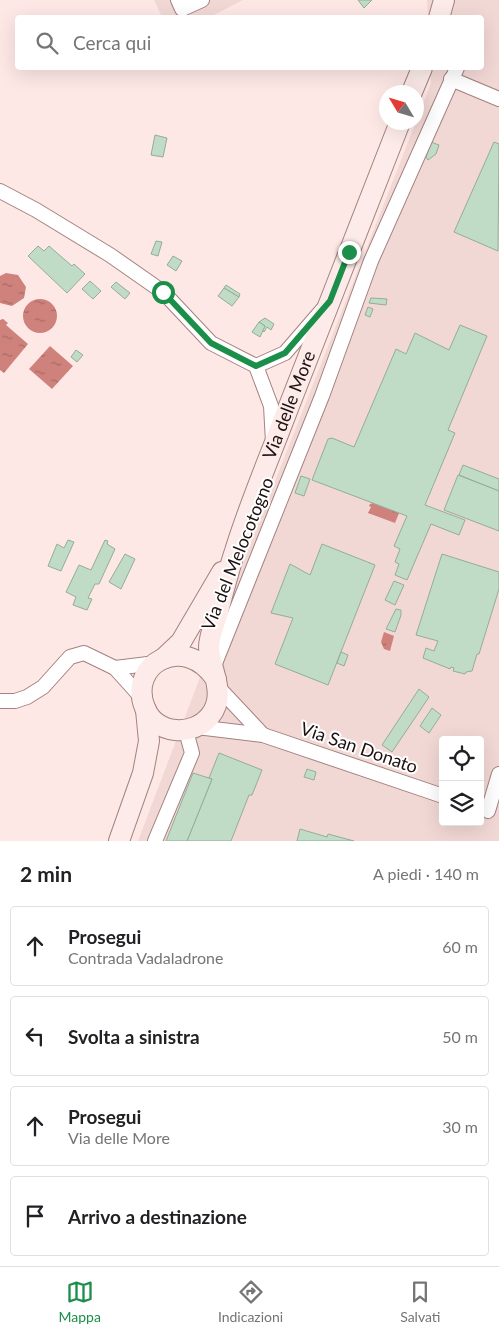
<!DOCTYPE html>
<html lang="it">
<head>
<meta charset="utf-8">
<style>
  body { margin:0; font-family:Lato,sans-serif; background:#f2f2f2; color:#202124 }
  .controls { position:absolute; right:15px; bottom:15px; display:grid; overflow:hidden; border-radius:5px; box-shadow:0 5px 20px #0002 }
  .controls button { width:45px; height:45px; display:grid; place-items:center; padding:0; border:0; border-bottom:1px solid #e0e0e0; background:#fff; color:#202124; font:25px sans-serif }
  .compass { position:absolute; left:379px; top:85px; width:45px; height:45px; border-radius:50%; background:#fff; box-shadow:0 5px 20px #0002; rotate:308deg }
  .stop { position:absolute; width:15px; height:15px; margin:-11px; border:4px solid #1b8f4a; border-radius:50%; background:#fff }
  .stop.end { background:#1b8f4a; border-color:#fff; box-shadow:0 1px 5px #0008 }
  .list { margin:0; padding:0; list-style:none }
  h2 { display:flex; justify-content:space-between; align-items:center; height:65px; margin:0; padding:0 20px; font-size:21px }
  h2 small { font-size:16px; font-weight:400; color:#757577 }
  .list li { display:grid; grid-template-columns:32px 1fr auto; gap:15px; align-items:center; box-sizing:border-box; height:80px; margin:0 10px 10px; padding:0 10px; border:1px solid #e0e0e0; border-radius:5px }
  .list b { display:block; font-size:19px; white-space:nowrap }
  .list p { margin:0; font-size:16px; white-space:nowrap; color:#757577 }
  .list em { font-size:16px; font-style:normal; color:#757577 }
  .icon { flex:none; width:28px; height:28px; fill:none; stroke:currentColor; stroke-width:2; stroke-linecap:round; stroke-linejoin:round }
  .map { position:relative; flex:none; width:499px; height:841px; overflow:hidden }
  .search { position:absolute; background:#fff; box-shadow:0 5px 20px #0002; left:15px; right:15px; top:15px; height:55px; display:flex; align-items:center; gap:12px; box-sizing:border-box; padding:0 18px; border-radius:5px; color:#757577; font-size:19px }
  .sheet { height:425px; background:#fff }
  nav { display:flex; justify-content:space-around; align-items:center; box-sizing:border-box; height:70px; border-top:1px solid #e0e0e0; background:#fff; font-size:14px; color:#757577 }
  nav a { display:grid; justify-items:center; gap:2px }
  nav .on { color:#1b8f4a }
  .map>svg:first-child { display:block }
  .built { fill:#f2d8d5; fill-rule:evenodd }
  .water { fill:url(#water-ripples) }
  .building { fill:#c1dcc6; stroke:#93ad98 }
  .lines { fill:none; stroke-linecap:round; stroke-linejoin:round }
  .street-casing { stroke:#a3827f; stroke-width:16 }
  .secondary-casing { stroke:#a3827f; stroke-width:22 }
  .street { stroke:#fff; stroke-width:14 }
  .secondary { stroke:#fcebe9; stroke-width:20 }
  .route { stroke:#1b8f4a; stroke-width:6 }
  .labels { text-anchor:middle; stroke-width:4; stroke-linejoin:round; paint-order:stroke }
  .street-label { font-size:18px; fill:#1d1110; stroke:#fff }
</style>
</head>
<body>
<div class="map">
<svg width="499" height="841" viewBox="0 0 499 841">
  <defs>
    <pattern id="water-ripples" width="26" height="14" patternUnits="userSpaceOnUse" patternTransform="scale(1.25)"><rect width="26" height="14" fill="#cf827c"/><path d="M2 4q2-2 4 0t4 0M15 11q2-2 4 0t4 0" fill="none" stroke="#a76964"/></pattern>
  </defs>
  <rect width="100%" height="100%" fill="#fee8e5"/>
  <!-- built -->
  <g class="built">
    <path d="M154 0H243L208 18 162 17Z"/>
    <path d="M427 0H499V841H138L255 532 416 122 431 83 430 68H482V18L428 17ZM443 740H480V822H443Z"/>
  </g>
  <!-- water -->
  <g class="water">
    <path d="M6 273 18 275 26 287 24 298 12 306 0 303V276Z"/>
    <circle cx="40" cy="316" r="17"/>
    <path d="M3 319 8 323 6 325 28 344 4 373 0 370V320Z"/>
    <path d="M50 346 73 366 52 389 29 369Z"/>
    <path d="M373 503 399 513 395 523 368 513 371 507 369 506 370 504Z"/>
    <path d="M384 632 394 636 390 651 384 649 381 642Z"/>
  </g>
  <!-- building -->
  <g class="building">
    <path d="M358 0H372L364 8Z"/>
    <path d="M155 135 167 138 163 157 151 155Z"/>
    <path d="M431 142 439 145 436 154 428 160 426 157Z"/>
    <path d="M494 142 499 144 498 251 454 232Z"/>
    <path d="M156 241 162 242 158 256 151 254Z"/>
    <path d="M38 246 44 251 49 246 72 266 74 264 85 274 67 293 28 256Z"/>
    <path d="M173 256 182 261 176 271 167 265Z"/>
    <path d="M90 281 101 291 93 299 82 289Z"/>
    <path d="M116 282 130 293 125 299 111 287Z"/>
    <path d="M226 285 240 294 239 297 224 288Z"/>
    <path d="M224 288 239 297 232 306 218 296Z"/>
    <path d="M371 298 387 299 386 305 369 303Z"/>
    <path d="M368 307 373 309 370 317 365 315Z"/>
    <path d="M265 318 274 324 271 330 267 327 264 332 262 330 265 326 259 322Z"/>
    <path d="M259 322 265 326 260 337 252 332Z"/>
    <path d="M460 325 487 336 448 430 455 433 425 505 465 520 459 535 431 524 407 580 395 575 399 564 395 562 400 549 394 546 407 516 312 480 328 439 332 438 354 447 396 349 406 354 415 333 449 350Z"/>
    <path d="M76 350 83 355 77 362 71 357Z"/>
    <path d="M463 465 499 479V491L459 475Z"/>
    <path d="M458 475 499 491V531L444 510Z"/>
    <path d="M301 476 310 479 304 496 295 493Z"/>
    <path d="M68 540 74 542 61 571 48 566 57 544 64 548Z"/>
    <path d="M105 540 108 541 107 544 115 549 99 584H95L88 598 92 599 87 610 73 605 76 597 66 592 79 565 91 570Z"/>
    <path d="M322 544 375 565 328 685 275 664 293 618 271 613 290 564 310 575Z"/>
    <path d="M125 554 135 559 121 589 109 582Z"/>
    <path d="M442 554 499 572V589L479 654H477L472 671 466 672 465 674 453 671 454 668 451 667 450 669 423 658 426 648 434 651 438 641 416 635Z"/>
    <path d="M394 581 404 585 395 605 385 600Z"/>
    <path d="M396 609 401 610V615L395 632 386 629Z"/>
    <path d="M341 652 348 655 344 666 337 663Z"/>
    <path d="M419 689 429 697 392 752 382 745Z"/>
    <path d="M432 708 441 715 429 733 420 726Z"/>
    <path d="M219 753 262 770 252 795H249L231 841H187L212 779 209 778Z"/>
    <path d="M307 769 316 772 314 780 304 777Z"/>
    <path d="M193 773 212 779 187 841H166Z"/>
    <path d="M300 829 327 837 328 834 354 841H297Z"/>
  </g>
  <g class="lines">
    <defs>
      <g id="street">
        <path d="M178 0 182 9 202 0"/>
        <path d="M451 79 499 99"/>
        <path d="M0 191 36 210 110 255 163 292 211 343 256 366"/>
        <path d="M273 442 271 406 256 366 285 353 323 309"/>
        <path d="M214 666 322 396 371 261 457 68"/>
        <path d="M115 668 156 663"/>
        <path d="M217 686 263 735"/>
        <path d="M0 701H15L27 697 43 687 70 657 84 653 115 668 142 698"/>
        <path d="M197 727 263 735 443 796"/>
        <path d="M488 811 499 774"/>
        <path d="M155 841 192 753 186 731"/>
      </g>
      <g id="secondary">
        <path d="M439 18 444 0"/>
        <path d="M412 92 422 68"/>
        <path d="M163 659 181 642 222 572"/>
        <path id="s1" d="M216 679C184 632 127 664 145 708 156 735 193 737 210 716 228 694 209 668 209 647 209 637 214 625 217 615 223 593 228 572 235 551 250 502 271 454 289 406 326 311 363 217 400 122"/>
        <path d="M119 841 143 773 149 741 146 710"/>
      </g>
    </defs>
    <!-- street casing -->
    <use href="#street" class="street-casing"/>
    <!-- secondary casing -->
    <use href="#secondary" class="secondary-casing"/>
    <!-- street -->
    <use href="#street" class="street"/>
    <!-- secondary -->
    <use href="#secondary" class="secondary"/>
  </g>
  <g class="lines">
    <!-- route -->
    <path class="route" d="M163 292 211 343 256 366 285 353 330 301 349 252"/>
  </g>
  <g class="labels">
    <!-- street labels -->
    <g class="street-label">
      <text dy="6" stroke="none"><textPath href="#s1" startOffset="525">Via delle More</textPath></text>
      <text transform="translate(238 554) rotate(-68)" y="6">Via del Melocotogno</text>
      <text transform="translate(359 748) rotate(19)" y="6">Via San Donato</text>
    </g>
  </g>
</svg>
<div class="controls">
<button><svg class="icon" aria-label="locate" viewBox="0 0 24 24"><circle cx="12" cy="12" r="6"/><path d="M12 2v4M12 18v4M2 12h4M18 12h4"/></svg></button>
<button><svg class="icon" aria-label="layers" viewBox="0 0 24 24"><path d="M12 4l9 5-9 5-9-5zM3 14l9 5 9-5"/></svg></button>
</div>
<svg class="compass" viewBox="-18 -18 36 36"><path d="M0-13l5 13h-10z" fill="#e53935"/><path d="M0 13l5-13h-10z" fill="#757577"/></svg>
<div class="stop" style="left:163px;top:292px"></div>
<div class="stop end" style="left:349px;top:252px"></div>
<div class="search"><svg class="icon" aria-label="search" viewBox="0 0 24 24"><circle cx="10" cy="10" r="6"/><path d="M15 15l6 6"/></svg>Cerca qui</div>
</div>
<section class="sheet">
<h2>2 min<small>A piedi · 140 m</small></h2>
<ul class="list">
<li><svg class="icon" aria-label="ahead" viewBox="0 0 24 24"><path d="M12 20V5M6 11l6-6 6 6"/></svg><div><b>Prosegui</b><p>Contrada Vadaladrone</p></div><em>60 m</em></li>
<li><svg class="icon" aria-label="left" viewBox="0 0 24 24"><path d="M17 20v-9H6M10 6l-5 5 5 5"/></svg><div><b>Svolta a sinistra</b></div><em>50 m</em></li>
<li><svg class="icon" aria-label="ahead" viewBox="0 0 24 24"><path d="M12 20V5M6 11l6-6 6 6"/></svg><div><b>Prosegui</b><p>Via delle More</p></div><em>30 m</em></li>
<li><svg class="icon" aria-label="arrive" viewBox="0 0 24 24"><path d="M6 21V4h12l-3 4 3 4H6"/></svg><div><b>Arrivo a destinazione</b></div></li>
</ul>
</section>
<nav>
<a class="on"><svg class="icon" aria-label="map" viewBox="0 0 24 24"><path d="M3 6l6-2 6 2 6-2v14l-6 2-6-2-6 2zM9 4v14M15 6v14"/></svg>Mappa</a>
<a><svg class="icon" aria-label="directions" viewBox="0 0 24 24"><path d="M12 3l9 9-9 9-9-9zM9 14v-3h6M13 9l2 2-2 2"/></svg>Indicazioni</a>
<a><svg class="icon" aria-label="saved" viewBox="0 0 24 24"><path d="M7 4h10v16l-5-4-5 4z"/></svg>Salvati</a>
</nav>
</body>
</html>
